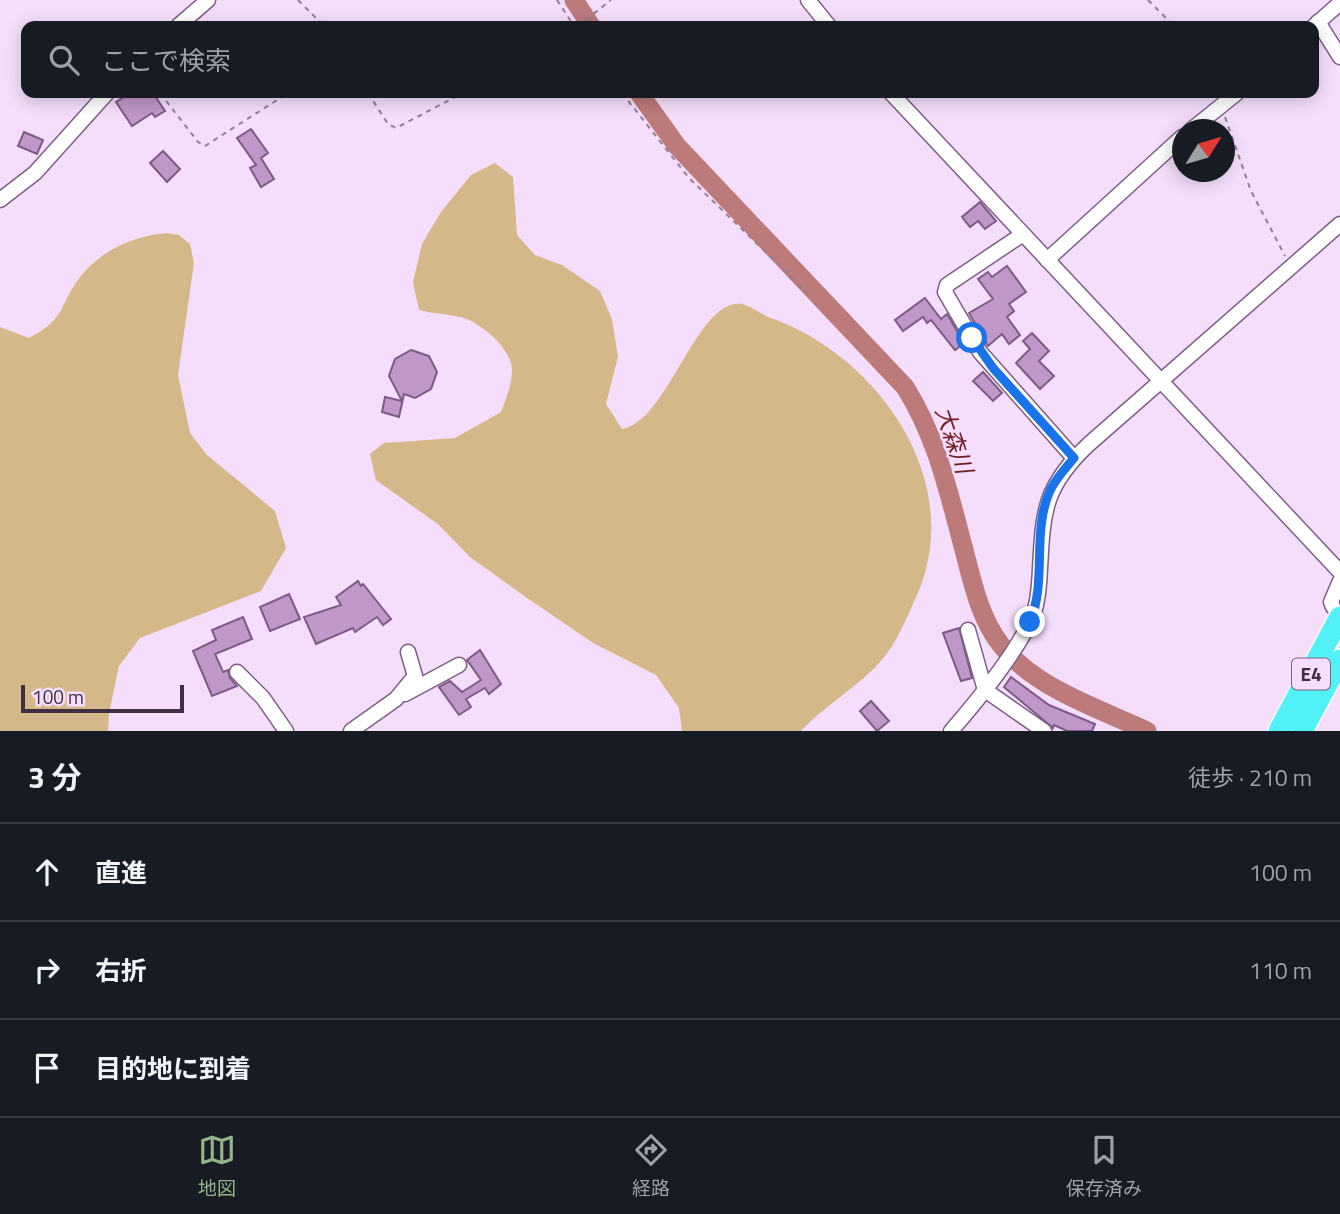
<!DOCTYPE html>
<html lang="ja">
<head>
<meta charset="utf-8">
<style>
  body { margin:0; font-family:"Titillium Web","Noto Sans JP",sans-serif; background:#20242c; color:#f1f3f6 }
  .compass { position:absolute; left:1172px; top:119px; width:63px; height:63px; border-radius:50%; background:#171b24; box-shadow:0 4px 18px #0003; rotate:53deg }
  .scale { position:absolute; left:21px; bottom:18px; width:163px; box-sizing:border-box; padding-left:7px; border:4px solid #3e3042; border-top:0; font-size:19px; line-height:24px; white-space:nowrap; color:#3e3042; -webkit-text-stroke:5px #f5defb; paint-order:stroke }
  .stop { position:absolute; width:21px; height:21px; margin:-16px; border:5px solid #1a73e8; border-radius:50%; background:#fff }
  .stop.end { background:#1a73e8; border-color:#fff; box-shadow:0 2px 7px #0008 }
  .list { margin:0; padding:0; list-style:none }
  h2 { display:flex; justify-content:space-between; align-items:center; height:91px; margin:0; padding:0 28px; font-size:30px }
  h2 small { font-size:23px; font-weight:400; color:#9ea1a6 }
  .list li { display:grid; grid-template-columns:46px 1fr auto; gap:21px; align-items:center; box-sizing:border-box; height:98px; padding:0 28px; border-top:2px solid #363941 }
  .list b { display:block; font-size:26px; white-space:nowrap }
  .list em { font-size:23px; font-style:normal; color:#9ea1a6 }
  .icon { flex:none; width:38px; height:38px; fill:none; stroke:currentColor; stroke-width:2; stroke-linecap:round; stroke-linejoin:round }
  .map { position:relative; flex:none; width:1340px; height:731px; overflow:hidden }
  .search { position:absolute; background:#171b24; box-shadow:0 4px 18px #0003; left:21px; right:21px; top:21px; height:77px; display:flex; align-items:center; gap:18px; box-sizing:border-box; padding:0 24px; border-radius:14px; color:#9ea1a6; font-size:26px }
  .sheet { height:385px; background:#171b24 }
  nav { display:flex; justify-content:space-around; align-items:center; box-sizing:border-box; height:98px; border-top:2px solid #363941; background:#171b24; font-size:19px; color:#9ea1a6 }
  nav a { display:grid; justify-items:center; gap:4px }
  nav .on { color:#93b487 }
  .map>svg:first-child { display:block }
  .green { fill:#d5b88a }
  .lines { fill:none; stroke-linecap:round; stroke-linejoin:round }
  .river { stroke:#bc7a7b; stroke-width:19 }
  .building { fill:#bf97c9; stroke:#7c5b85; stroke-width:2 }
  .minor-casing { stroke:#7e5d87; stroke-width:17 }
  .highway-casing { stroke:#fff; stroke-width:24 }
  .path { stroke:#917f96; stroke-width:2; stroke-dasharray:5 5; stroke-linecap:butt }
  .minor { stroke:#fff; stroke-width:14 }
  .highway { stroke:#52f1f7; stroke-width:21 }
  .route { stroke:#1a73e8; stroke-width:9 }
  .labels { text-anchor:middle; stroke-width:5; stroke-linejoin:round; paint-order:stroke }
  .shield { fill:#f5defb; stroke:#75647a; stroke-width:2 }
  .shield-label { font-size:19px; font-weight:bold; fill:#3e3042 }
  .water-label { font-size:23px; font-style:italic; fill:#6e1d25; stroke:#f5defb }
</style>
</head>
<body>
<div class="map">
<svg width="1340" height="731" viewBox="0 0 1340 731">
  <rect width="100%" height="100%" fill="#f5defb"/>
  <!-- green -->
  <g class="green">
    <path d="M495 163 513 177 517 235 535 255 562 265 600 291 612 319 618 357 606 404 622 429C668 422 697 297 742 304 751 306 762 315 771 318 878 356 967 481 917 595 908 615 898 640 885 656 862 685 826 704 801 731H682L679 708 656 675 593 643 527 598 470 557 439 525 376 480 370 454 384 443 455 438 501 412C506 399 512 385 512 370 512 350 484 326 467 319 452 314 434 314 419 310L413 282 422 244 441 212 471 175Z"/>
    <path d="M166 233 179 235 190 244 194 263 178 375 190 433 207 455 275 511 286 548 261 591 140 638 119 666 109 713 108 731H0V327L29 338C67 318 58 306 80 277 101 250 134 236 166 233Z"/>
  </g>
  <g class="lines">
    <!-- river -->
    <g class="river">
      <path d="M574 0 591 26"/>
      <path d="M639 93 677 146 905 387C936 436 948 490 963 546 972 580 979 617 1001 645 1036 689 1098 708 1147 731"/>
    </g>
  </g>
  <!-- building -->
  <g class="building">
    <path d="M130 93H153L165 111 155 117 152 113 132 126 116 102Z"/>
    <path d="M251 129 268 153 261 158 274 179 261 187 250 168 256 165 237 138Z"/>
    <path d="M24 132 43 140 37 154 18 146Z"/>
    <path d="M163 151 180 169 167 182 150 163Z"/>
    <path d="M980 202 996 221 985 229 978 221 970 227 962 217Z"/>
    <path d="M1007 266 1026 292 1009 304 1014 311 1007 317 1020 335 1009 344 1002 334 988 346 969 313 993 299 978 279 988 272 992 277Z"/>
    <path d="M925 298 941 319 947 314 964 343 955 350 931 320 927 323 923 317 903 331 895 320Z"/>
    <path d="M1032 333 1049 351 1039 361 1054 376 1040 389 1016 363 1030 349 1023 341Z"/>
    <path d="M411 350 429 356 437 372 431 389 415 398 404 394 399 417 382 412 385 397 402 401 389 376 395 359Z"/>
    <path d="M983 372 1002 393 993 401 973 381Z"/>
    <path d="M358 581 361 586 363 584 391 619 383 625 377 617 355 632 353 628 316 644 304 617 341 605 336 597Z"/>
    <path d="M289 594 300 619 270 631 260 607Z"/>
    <path d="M243 617 252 639 215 654 223 672 228 670 230 678 237 686 212 696 193 651 216 640 212 630Z"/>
    <path d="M959 628 972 678 961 681 943 633Z"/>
    <path d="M480 650 501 684 489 694 485 688 466 699 471 707 459 715 439 687 450 681 462 692 481 680 467 660Z"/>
    <path d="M1011 677 1049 705 1095 724 1092 731H1067L1054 725 1053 728 1004 687Z"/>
    <path d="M871 701 889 721 877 731 860 711Z"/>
  </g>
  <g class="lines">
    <defs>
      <g id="minor">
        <path d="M808 0 829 26"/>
        <path d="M1318 22 1340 57"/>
        <path d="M178 26 208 0"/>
        <path d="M1314 26 1340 3"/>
        <path d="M891 93 1340 572"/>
        <path d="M1191 130 1237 93"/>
        <path d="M0 200 35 173 107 93"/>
        <path d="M1023 234 947 285 945 292 980 352 1074 458"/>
        <path d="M1047 260 1182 137"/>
        <path d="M1333 607 1331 602 1340 581"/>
        <path d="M968 630 985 690 1044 731"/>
        <path d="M237 672 263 698 286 731"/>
        <path d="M405 694 459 665"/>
        <path d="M351 731 396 699 415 676 408 652"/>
        <path d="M951 731C977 701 1021 648 1034 612 1039 599 1039 583 1040 569 1043 511 1044 486 1089 444L1340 224"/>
      </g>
      <g id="highway">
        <path d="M1279 731 1340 617"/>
        <path d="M1302 731 1340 660"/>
      </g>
    </defs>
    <!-- minor casing -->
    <use href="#minor" class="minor-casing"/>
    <!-- highway casing -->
    <use href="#highway" class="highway-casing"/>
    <!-- path -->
    <g class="path">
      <path d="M298 0 324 26"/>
      <path d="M557 0 574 26"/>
      <path d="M1148 0 1174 26"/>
      <path d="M578 26 611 0"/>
      <path d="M160 93 198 142 205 146 288 93"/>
      <path d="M368 93 388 124 396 128 463 93"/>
      <path d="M622 93 689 178 806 291"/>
      <path d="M1225 117 1251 191 1285 256"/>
    </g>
    <!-- minor -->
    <use href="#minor" class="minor"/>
    <!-- highway -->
    <use href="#highway" class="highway"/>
  </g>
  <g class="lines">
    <!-- route -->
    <path class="route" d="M972 338 993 368 1074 458C1065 469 1054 480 1049 493 1032 534 1047 581 1030 622"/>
  </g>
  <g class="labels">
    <!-- shield labels -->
    <rect class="shield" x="1292" y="658.5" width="38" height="31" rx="5"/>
    <g class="shield-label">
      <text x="1311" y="681">E4</text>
    </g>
    <!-- water labels -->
    <g class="water-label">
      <text transform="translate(954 440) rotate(71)" y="8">大森川</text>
    </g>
  </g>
</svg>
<svg class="compass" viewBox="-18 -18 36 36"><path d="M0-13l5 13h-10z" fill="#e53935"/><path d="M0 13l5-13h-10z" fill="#9ea1a6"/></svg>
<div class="scale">100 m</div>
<div class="stop" style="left:972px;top:338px"></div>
<div class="stop end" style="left:1030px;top:622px"></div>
<div class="search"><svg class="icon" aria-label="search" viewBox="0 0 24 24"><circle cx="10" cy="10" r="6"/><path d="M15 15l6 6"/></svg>ここで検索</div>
</div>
<section class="sheet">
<h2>3 分<small>徒歩 · 210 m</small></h2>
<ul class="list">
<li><svg class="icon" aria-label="ahead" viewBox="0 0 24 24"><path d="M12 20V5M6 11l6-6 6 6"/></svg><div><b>直進</b></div><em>100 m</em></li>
<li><svg class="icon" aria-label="right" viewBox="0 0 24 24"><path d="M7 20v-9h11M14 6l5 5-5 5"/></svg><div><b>右折</b></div><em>110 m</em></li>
<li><svg class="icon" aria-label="arrive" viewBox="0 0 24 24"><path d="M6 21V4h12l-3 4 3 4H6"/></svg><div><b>目的地に到着</b></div></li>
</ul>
</section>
<nav>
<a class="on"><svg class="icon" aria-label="map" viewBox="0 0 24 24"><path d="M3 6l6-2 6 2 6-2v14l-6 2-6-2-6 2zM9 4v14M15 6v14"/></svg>地図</a>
<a><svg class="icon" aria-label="directions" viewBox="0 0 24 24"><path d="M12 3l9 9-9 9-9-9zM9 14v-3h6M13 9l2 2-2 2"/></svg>経路</a>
<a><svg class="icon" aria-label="saved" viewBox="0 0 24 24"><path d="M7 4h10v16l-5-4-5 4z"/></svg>保存済み</a>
</nav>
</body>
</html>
